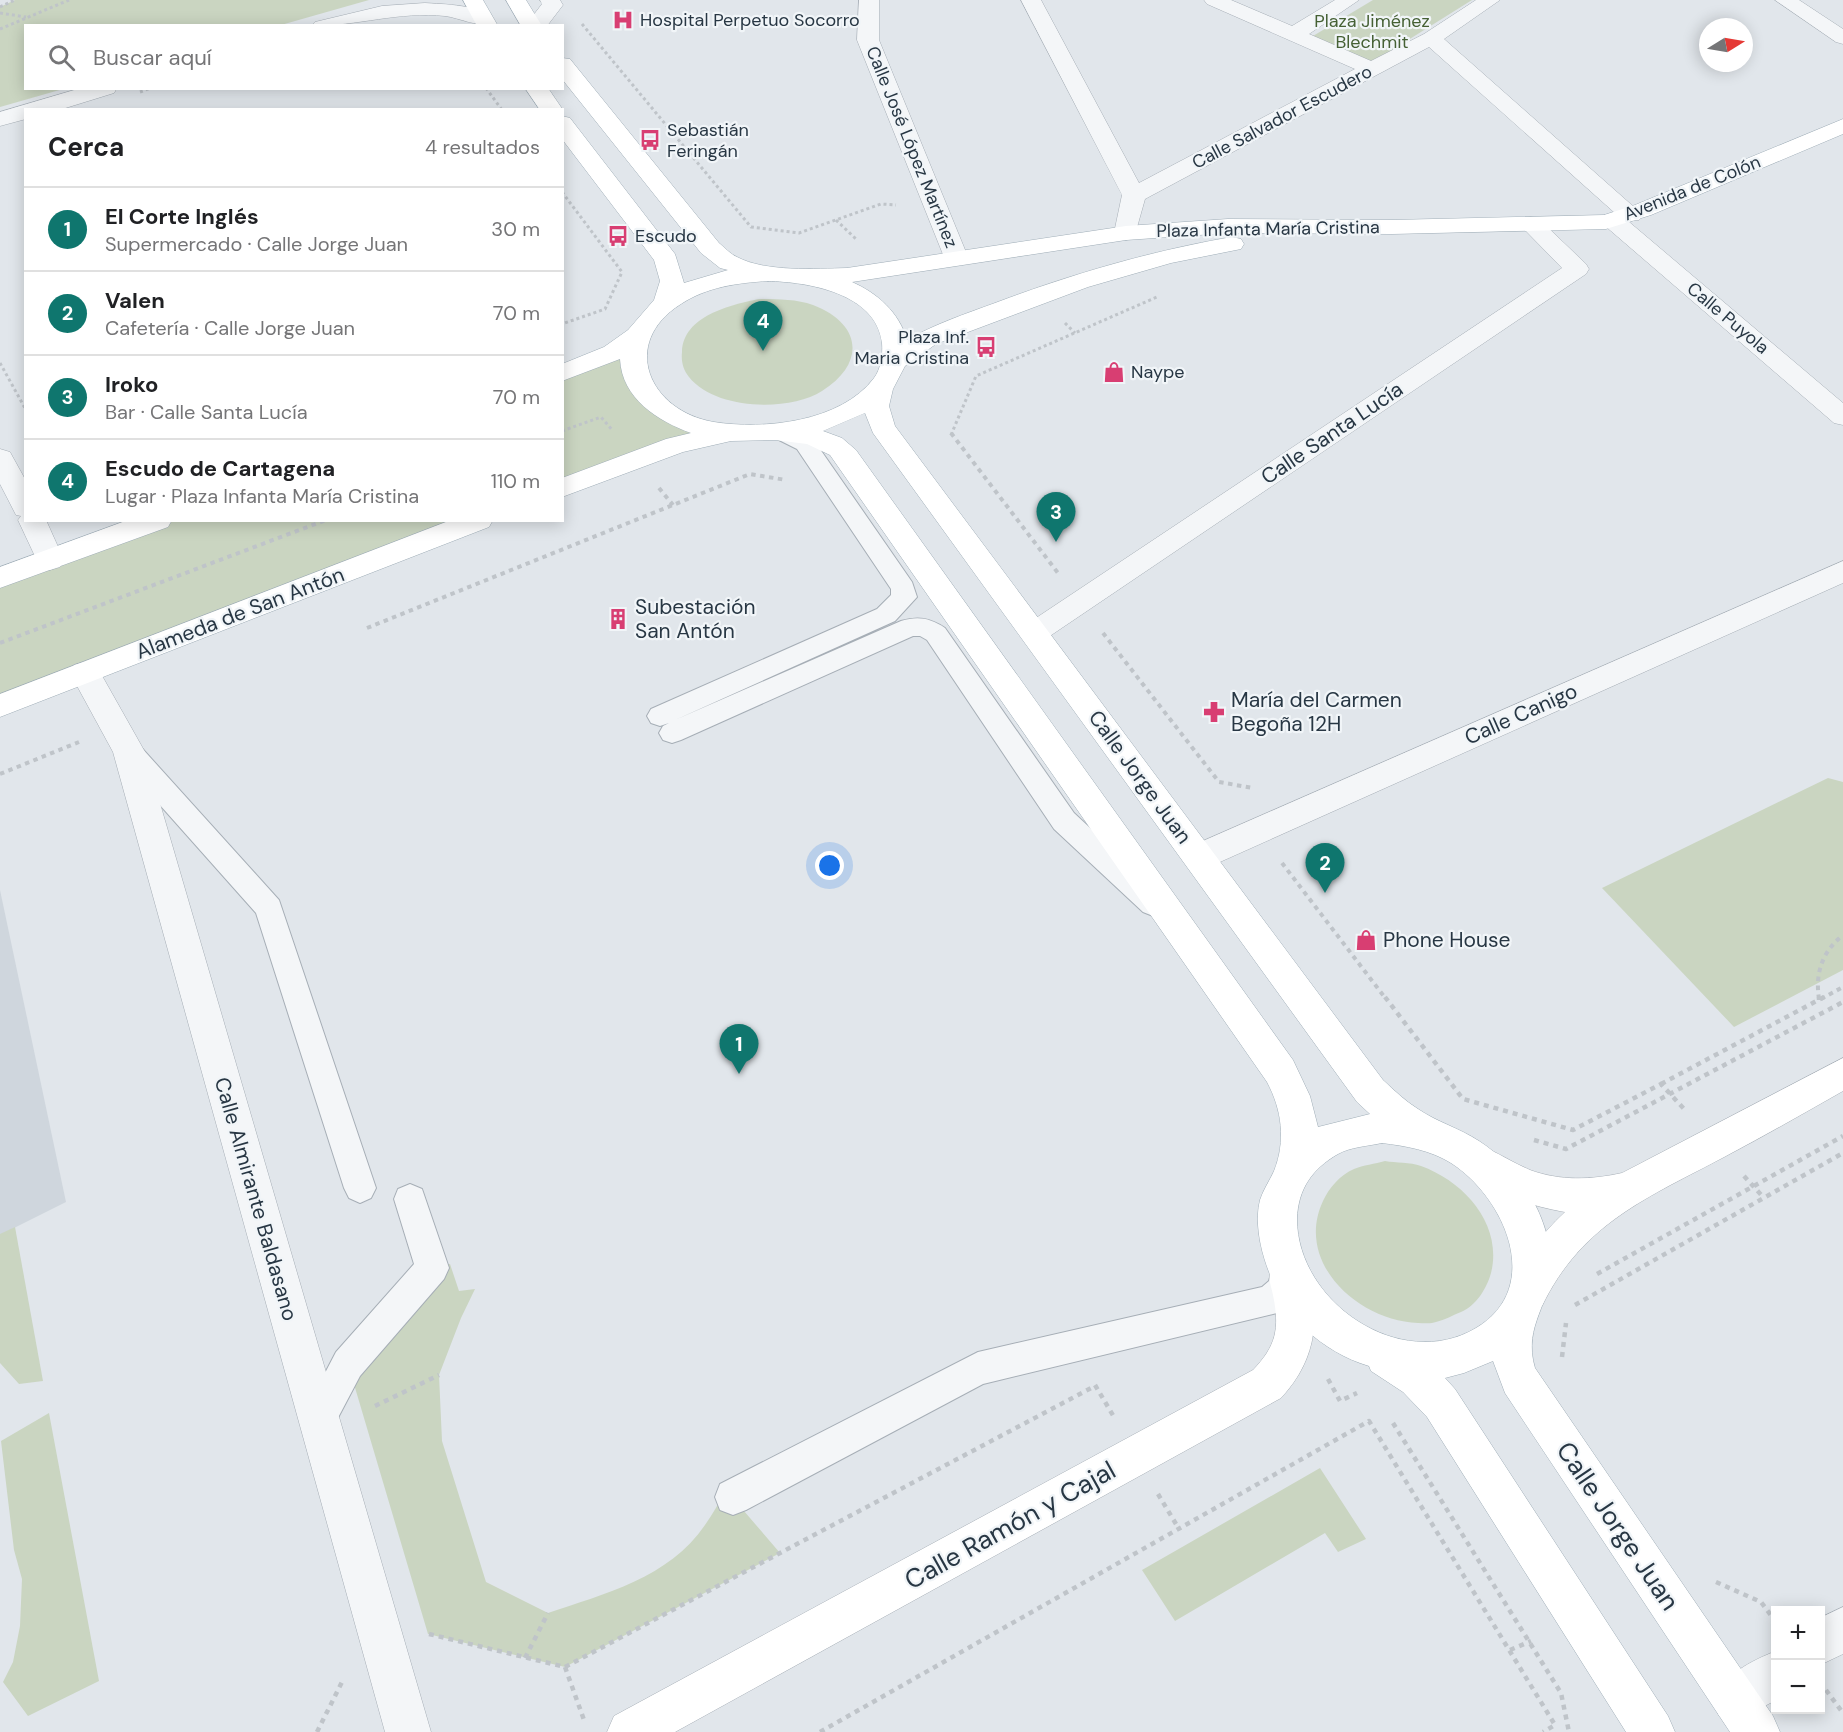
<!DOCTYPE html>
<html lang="es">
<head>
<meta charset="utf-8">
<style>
  body { margin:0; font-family:"DM Sans",sans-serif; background:#f2f2f2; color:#202124 }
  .controls { position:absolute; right:18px; bottom:18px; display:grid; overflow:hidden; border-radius:0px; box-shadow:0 3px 15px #0003 }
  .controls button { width:54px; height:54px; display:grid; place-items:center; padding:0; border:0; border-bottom:2px solid #e0e0e0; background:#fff; color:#202124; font:30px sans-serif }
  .compass { position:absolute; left:1699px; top:18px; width:54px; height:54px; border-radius:50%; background:#fff; box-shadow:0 3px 15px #0003; rotate:79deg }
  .you { position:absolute; left:830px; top:866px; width:21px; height:21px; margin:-15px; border:4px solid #fff; border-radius:50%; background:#1a73e8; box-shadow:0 0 0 9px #1a73e833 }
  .badge { display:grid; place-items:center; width:39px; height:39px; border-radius:50%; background:#0f766e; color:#fff; font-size:20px; font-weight:700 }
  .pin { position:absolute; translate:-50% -50px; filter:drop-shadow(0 2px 3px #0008) }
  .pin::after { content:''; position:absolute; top:32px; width:21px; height:18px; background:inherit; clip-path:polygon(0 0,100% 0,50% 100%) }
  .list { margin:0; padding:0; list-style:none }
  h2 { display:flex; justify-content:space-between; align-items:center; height:78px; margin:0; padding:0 24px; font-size:26px }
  h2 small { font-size:20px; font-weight:400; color:#757577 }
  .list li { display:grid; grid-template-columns:39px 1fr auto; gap:18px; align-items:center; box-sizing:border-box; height:84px; padding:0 24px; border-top:2px solid #e0e0e0 }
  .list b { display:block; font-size:22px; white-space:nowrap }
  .list p { margin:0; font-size:20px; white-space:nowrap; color:#757577 }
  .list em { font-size:20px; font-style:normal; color:#757577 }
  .icon { flex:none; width:33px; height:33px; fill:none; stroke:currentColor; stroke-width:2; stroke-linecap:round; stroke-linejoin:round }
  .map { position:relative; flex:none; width:1843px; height:1732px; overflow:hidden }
  .search { position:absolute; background:#fff; box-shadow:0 3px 15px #0003; left:24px; top:24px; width:540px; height:66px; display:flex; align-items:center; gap:15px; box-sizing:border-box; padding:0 21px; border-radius:0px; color:#757577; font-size:22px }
  .panel { position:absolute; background:#fff; box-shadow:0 3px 15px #0003; left:24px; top:108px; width:540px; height:414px; border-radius:0px }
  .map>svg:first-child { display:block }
  .built { fill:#cfd6dd }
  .green { fill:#cad5c1 }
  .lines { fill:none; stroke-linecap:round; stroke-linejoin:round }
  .lane-casing { stroke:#a6aeb6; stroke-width:2 }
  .street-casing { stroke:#a6aeb6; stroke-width:1 }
  .secondary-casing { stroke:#a6aeb6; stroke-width:1 }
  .primary-casing { stroke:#9fadb7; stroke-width:1 }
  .path-far2 { stroke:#bfc4c9; stroke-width:3; stroke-dasharray:3 3; stroke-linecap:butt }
  .path-far1 { stroke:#bfc4c9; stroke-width:4; stroke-dasharray:4.5 4.5; stroke-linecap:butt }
  .path { stroke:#bfc4c9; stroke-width:4.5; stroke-dasharray:5 5; stroke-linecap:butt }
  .lane { fill:#f4f6f8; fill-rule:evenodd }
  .street { fill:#f4f6f8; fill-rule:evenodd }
  .secondary { fill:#fff; fill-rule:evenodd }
  .primary { fill:#fff; fill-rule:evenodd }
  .labels { text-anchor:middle; stroke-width:4.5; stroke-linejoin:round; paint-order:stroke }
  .far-poi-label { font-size:18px; fill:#283744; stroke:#f1f5f8; text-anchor:start }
  .far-park-label { font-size:18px; fill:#456034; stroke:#f1f5f8 }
  .far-street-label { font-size:18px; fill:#283744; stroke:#f1f5f8 }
  .street-label { font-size:21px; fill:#283744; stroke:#f1f5f8 }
  .poi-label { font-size:21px; fill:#283744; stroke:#f1f5f8; text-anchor:start }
  .near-street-label { font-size:26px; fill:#283744; stroke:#f1f5f8 }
</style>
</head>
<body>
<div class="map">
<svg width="1843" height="1732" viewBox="0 0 1843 1732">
  <rect width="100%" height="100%" fill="#e1e6eb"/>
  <!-- built -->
  <path class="built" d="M0 890 66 1202 0 1235Z"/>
  <!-- green -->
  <g class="green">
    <path d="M15 0H369L281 25 26 26V88L63 89 0 107V7Z"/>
    <path d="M1373 0H1472L1373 62 1313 36Z"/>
    <path d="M759 299C777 299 796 299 813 305 862 324 866 363 822 391 789 412 715 410 689 377 683 370 681 361 682 352 683 316 730 305 759 299Z"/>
    <path d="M625 346 640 384 707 428 563 488V373Z"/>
    <path d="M158 521H479L0 706V578Z"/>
    <path d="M1828 778 1843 782V970L1734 1027 1602 888Z"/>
    <path d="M1385 1161C1396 1163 1410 1162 1421 1166 1465 1182 1503 1225 1491 1273 1487 1288 1476 1306 1461 1312 1453 1315 1445 1320 1436 1322 1431 1324 1424 1323 1418 1323 1359 1321 1294 1263 1323 1201 1329 1188 1340 1175 1354 1169 1363 1165 1375 1164 1385 1161Z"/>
    <path d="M15 1227 43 1381 19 1384 0 1363V1234Z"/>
    <path d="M450 1264 459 1291 475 1289 461 1318 439 1375 442 1441 486 1582 548 1613C604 1594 669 1578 705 1525 713 1514 719 1502 726 1490L780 1553 565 1667 428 1634 348 1364 432 1268Z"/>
    <path d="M49 1413 99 1681 28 1716 3 1682 13 1662 20 1626 22 1579 14 1550 1 1441Z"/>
    <path d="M1320 1468 1366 1539 1338 1552 1325 1533 1175 1621 1142 1570Z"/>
  </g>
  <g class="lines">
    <defs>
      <g id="lane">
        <path d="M785 427 813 439 912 582 917 597 895 621 675 720 901 621C918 616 930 618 945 628L1074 813 1163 896 1167 904 1163 912 1153 916 1143 912 1054 829 927 640 920 636H913L681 740 672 743 663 740 659 733 663 726 669 723 660 726 651 723 647 716 651 709 877 609 891 595V589L797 449 777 439 773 434 777 429Z"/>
        <path d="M129 742 139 745 279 900 376 1188 371 1198 360 1203 349 1198 344 1188 256 913 119 759 115 752 119 745Z"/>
        <path d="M410 1184 422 1189 449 1268 444 1279 360 1376 331 1431 319 1436 307 1431 301 1419 336 1352 414 1264 394 1199 398 1189Z"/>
        <path d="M1286 1257 1298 1262C1306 1281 1299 1301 1281 1312L983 1384 746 1510 733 1515 720 1510 715 1497 720 1484 978 1352 1262 1287 1269 1281 1274 1262Z"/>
      </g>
      <g id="street">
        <path d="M540 0H560L563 5 547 26H525L542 4Z"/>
        <path d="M859 0H879V40L968 257 965 262 956 264 947 262 944 257 857 40Z"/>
        <path d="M1021 0H1041L1139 183 1355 69 1207 4 1204 0H1231L1292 26 1335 0H1359L1309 34 1371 61 1424 34 1476 0H1500L1444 39 1643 215 1639 220 1628 221 1843 403V425L1834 423 1604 225 1600 220 1604 215 1616 214 1429 47 1145 199 1134 238 1126 240 1118 238 1114 233 1122 195Z"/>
        <path d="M1775 0H1799L1843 29V44L1836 42Z"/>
        <path d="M425 3C441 4 484 5 493 19L490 23C476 27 460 18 445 16 400 11 357 26 312 26L315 22 382 6Z"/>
        <path d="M81 88H117L114 93 59 110H26V119L0 126V112Z"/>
        <path d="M1531 217 1539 219 1586 264 1589 269 1586 274 1044 640 1034 644 1024 640 1019 633 1024 626 1562 268 1519 224 1523 219Z"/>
        <path d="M0 449 10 452 26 481V520H46L64 560 60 567 50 570 40 567 18 520 21 516 16 515 0 484Z"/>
        <path d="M1843 561V583L1211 866 1199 870 1187 866 1183 857 1187 848Z"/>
        <path d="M85 662 96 665 145 752 431 1732H385L113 752 70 673 74 665Z"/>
        <path d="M1843 1607V1654L1820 1665V1618Z"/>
        <path d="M1776 1651V1700L1735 1722 1719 1716 1713 1700C1723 1675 1751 1661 1776 1651Z"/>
      </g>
      <g id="secondary">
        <path d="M1843 1058V1091C1804 1113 1766 1135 1726 1156 1649 1197 1582 1223 1542 1306L1528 1311 1514 1306 1508 1293C1523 1261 1539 1236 1565 1212 1536 1207 1478 1192 1464 1164L1470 1152 1483 1147C1499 1153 1513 1163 1530 1170 1560 1181 1591 1180 1622 1173Z"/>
        <path d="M1287 1258 1301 1263C1323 1312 1318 1358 1281 1398L675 1732H607L614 1716 1253 1370C1276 1346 1280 1329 1273 1295 1270 1282 1267 1277 1273 1263Z"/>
      </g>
      <g id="primary">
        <path d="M463 0H483L498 26H477Z"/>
        <path d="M506 0H526L542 26H521Z"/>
        <path d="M562 58 570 59 719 243C724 247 730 254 737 257 765 272 816 269 847 268L1126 226 1228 219 1392 220 1604 215 1635 205 1843 119V134L1651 215 1606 229 1392 234 1228 233 1126 240 852 282C877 293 899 312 907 340 935 324 965 314 995 303 1072 274 1151 251 1232 237L1241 239 1244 244 1241 249 1171 263 1088 287 936 344 905 366 893 389 889 406 895 426 1383 1080C1394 1090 1405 1101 1418 1109 1437 1122 1459 1128 1479 1141 1518 1166 1549 1215 1551 1262 1553 1304 1522 1324 1535 1368L1773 1716 1780 1732H1730L1505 1393 1493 1361 1464 1373 1445 1378 1455 1389 1668 1716 1675 1732H1626L1427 1417 1403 1392 1371 1371 1369 1366C1345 1359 1324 1346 1306 1330 1276 1303 1250 1239 1260 1200 1263 1190 1270 1180 1274 1171 1286 1141 1282 1110 1267 1082L830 455 807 444 775 440 731 441 683 452 562 497V478L666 439 691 433C658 421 622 399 620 359L562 381V364L604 347 628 330 654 300 660 281 654 260 562 139V116L570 118 675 254 684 283 728 270 720 268 701 253 562 79ZM768 281C808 282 876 293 882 343 883 354 881 369 874 378 841 422 764 430 714 422 649 411 619 343 681 304 707 287 737 283 768 281ZM865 413 873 433 1357 1102 1370 1114 1318 1127 1310 1096 1293 1060 856 450 842 438 823 431ZM1382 1143C1406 1146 1430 1150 1451 1163 1504 1197 1545 1287 1476 1328 1401 1373 1297 1302 1297 1219 1298 1189 1312 1169 1338 1154 1350 1147 1369 1146 1382 1143Z"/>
        <path d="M525 88H548L563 110H540Z"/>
        <path d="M128 520H172L168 527 0 588V567Z"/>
        <path d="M451 520H493L489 527 0 717V694Z"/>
      </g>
    </defs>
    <!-- lane casing -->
    <use href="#lane" class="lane-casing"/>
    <!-- street casing -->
    <use href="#street" class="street-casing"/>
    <!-- secondary casing -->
    <use href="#secondary" class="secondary-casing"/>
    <!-- primary casing -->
    <use href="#primary" class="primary-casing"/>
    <!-- path-far2 -->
    <g class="path-far2">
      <path d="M0 7 15 0"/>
      <path d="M0 13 26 17"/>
      <path d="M582 24 751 227 799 233 881 204 896 205"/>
      <path d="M0 29 69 0"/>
      <path d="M486 88 502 110"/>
      <path d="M140 92 151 88"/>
      <path d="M562 192 622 272 605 309 562 324"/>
      <path d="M836 220 856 239"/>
      <path d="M1065 323 1075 333"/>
      <path d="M0 363 26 410"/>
      <path d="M562 431 601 417 613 431"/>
      <path d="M951 435 976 376 1157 297"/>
    </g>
    <!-- path-far1 -->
    <g class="path-far1">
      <path d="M951 433 1058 573"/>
      <path d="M659 488 673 505"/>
      <path d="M367 628 750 474 786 480"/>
      <path d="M1103 633 1219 782 1253 788"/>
      <path d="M0 643 326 520"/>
      <path d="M0 774 79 742"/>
      <path d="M1282 863 1386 999"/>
      <path d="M1819 999C1815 973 1822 952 1843 935"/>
      <path d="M1821 999 1843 987"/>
    </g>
    <!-- path -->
    <g class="path">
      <path d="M1385 997 1463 1099 1573 1130 1661 1084 1685 1110"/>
      <path d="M1819 997V1000"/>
      <path d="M1661 1084 1824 997"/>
      <path d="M1534 1140 1566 1149 1843 1002"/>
      <path d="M1744 1176 1764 1198"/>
      <path d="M1597 1274 1843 1136"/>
      <path d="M1575 1305 1843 1153"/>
      <path d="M1562 1357 1566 1323"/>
      <path d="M1328 1379 1340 1401 1357 1393"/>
      <path d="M1095 1385 1114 1417"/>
      <path d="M375 1406 439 1375"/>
      <path d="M1393 1423 1561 1693 1569 1732"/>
      <path d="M1158 1494 1179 1529"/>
      <path d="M1716 1582 1761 1602 1776 1622"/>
      <path d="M429 1634 565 1667 1095 1386"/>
      <path d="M1510 1650 1531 1641"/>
      <path d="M525 1658 548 1613"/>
      <path d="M565 1667 584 1720"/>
      <path d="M1826 1690 1843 1713"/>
      <path d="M317 1732 342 1682"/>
      <path d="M820 1732 1369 1421 1555 1725 1543 1732"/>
    </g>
    <!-- lane -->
    <use href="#lane" class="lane"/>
    <!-- street -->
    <use href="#street" class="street"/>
    <!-- secondary -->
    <use href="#secondary" class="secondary"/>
    <!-- primary -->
    <use href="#primary" class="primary"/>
  </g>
  <!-- icons -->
  <defs>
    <symbol id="hospital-bare" viewBox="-9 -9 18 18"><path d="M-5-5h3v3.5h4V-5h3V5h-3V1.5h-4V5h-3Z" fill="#d83e72" stroke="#f1f5f8" stroke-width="2.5" paint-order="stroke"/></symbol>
    <symbol id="bus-bare" viewBox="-9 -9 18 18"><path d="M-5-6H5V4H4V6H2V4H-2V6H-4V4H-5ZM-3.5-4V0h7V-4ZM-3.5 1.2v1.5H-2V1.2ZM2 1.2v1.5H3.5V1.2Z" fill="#d83e72" stroke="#f1f5f8" stroke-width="2.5" paint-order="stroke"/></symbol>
    <symbol id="shop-bare" viewBox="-9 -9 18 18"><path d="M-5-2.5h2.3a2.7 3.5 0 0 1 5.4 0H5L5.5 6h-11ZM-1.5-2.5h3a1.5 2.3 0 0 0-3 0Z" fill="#d83e72" stroke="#f1f5f8" stroke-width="2.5" paint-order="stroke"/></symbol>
    <symbol id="building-bare" viewBox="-9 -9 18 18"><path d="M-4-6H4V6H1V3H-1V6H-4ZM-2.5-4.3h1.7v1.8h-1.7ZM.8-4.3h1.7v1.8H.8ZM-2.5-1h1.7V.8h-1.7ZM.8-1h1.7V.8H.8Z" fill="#d83e72" stroke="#f1f5f8" stroke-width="2.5" paint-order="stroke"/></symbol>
    <symbol id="pharmacy-bare" viewBox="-9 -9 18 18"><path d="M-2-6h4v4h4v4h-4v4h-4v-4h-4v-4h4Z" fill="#d83e72" stroke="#f1f5f8" stroke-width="2.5" paint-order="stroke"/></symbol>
  </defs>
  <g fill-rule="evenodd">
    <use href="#hospital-bare" x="608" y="5" width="30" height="30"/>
    <use href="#bus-bare" x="635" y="125" width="30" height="30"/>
    <use href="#bus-bare" x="603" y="221" width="30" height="30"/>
    <use href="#bus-bare" x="971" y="332" width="30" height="30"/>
    <use href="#shop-bare" x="1099" y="357" width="30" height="30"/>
    <use href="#building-bare" x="603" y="604" width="30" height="30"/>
    <use href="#pharmacy-bare" x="1199" y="697" width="30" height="30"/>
    <use href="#shop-bare" x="1351" y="925" width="30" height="30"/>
  </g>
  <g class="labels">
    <!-- far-poi labels -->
    <g class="far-poi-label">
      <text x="640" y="26">Hospital Perpetuo Socorro</text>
      <text x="667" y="136">Sebastián<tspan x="667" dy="21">Feringán</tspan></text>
      <text x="635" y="242">Escudo</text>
      <text x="969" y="343" text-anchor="end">Plaza Inf.<tspan x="969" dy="21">Maria Cristina</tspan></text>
      <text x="1131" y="378">Naype</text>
    </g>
    <!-- far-park labels -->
    <g class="far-park-label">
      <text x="1372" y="27">Plaza Jiménez<tspan x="1372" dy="21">Blechmit</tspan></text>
    </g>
    <!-- far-street labels -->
    <g class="far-street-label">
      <text transform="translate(1282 117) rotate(-28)" y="6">Calle Salvador Escudero</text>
      <text transform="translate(912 147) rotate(68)" y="6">Calle José López Martínez</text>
      <text transform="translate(1692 188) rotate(-22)" y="6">Avenida de Colón</text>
      <text transform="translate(1268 229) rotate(-1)" y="6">Plaza Infanta María Cristina</text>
      <text transform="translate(1728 318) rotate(40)" y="6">Calle Puyola</text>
    </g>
    <!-- street labels -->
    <g class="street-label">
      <text transform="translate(1332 433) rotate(-34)" y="7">Calle Santa Lucía</text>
      <text transform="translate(240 613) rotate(-21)" y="7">Alameda de San Antón</text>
      <text transform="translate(1521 714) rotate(-24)" y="7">Calle Canigo</text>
      <text transform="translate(1140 777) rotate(54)" y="7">Calle Jorge Juan</text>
      <text transform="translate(256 1199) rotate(74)" y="7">Calle Almirante Baldasano</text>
    </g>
    <!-- poi labels -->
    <g class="poi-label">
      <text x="635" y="614">Subestación<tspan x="635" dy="24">San Antón</tspan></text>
      <text x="1231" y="707">María del Carmen<tspan x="1231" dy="24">Begoña 12H</tspan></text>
      <text x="1383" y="947">Phone House</text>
    </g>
    <!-- near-street labels -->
    <g class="near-street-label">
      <text transform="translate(1010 1525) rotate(-29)" y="9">Calle Ramón y Cajal</text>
      <text transform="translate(1618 1526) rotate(56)" y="9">Calle Jorge Juan</text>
    </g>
  </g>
</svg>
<div class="controls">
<button>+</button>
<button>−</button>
</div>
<svg class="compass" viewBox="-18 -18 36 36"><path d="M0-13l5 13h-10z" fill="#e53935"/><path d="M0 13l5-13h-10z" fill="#757577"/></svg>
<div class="you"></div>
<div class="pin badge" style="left:739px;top:1074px">1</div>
<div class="pin badge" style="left:1325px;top:893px">2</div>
<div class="pin badge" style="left:1056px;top:542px">3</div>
<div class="pin badge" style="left:763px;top:351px">4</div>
<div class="search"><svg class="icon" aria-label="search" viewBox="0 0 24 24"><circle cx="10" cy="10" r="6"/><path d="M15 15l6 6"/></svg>Buscar aquí</div>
<section class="panel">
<h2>Cerca<small>4 resultados</small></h2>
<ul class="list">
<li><span class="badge">1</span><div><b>El Corte Inglés</b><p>Supermercado · Calle Jorge Juan</p></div><em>30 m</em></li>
<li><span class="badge">2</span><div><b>Valen</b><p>Cafetería · Calle Jorge Juan</p></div><em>70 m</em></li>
<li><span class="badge">3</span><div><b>Iroko</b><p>Bar · Calle Santa Lucía</p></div><em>70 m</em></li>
<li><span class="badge">4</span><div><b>Escudo de Cartagena</b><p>Lugar · Plaza Infanta María Cristina</p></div><em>110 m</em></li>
</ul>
</section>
</div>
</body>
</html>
